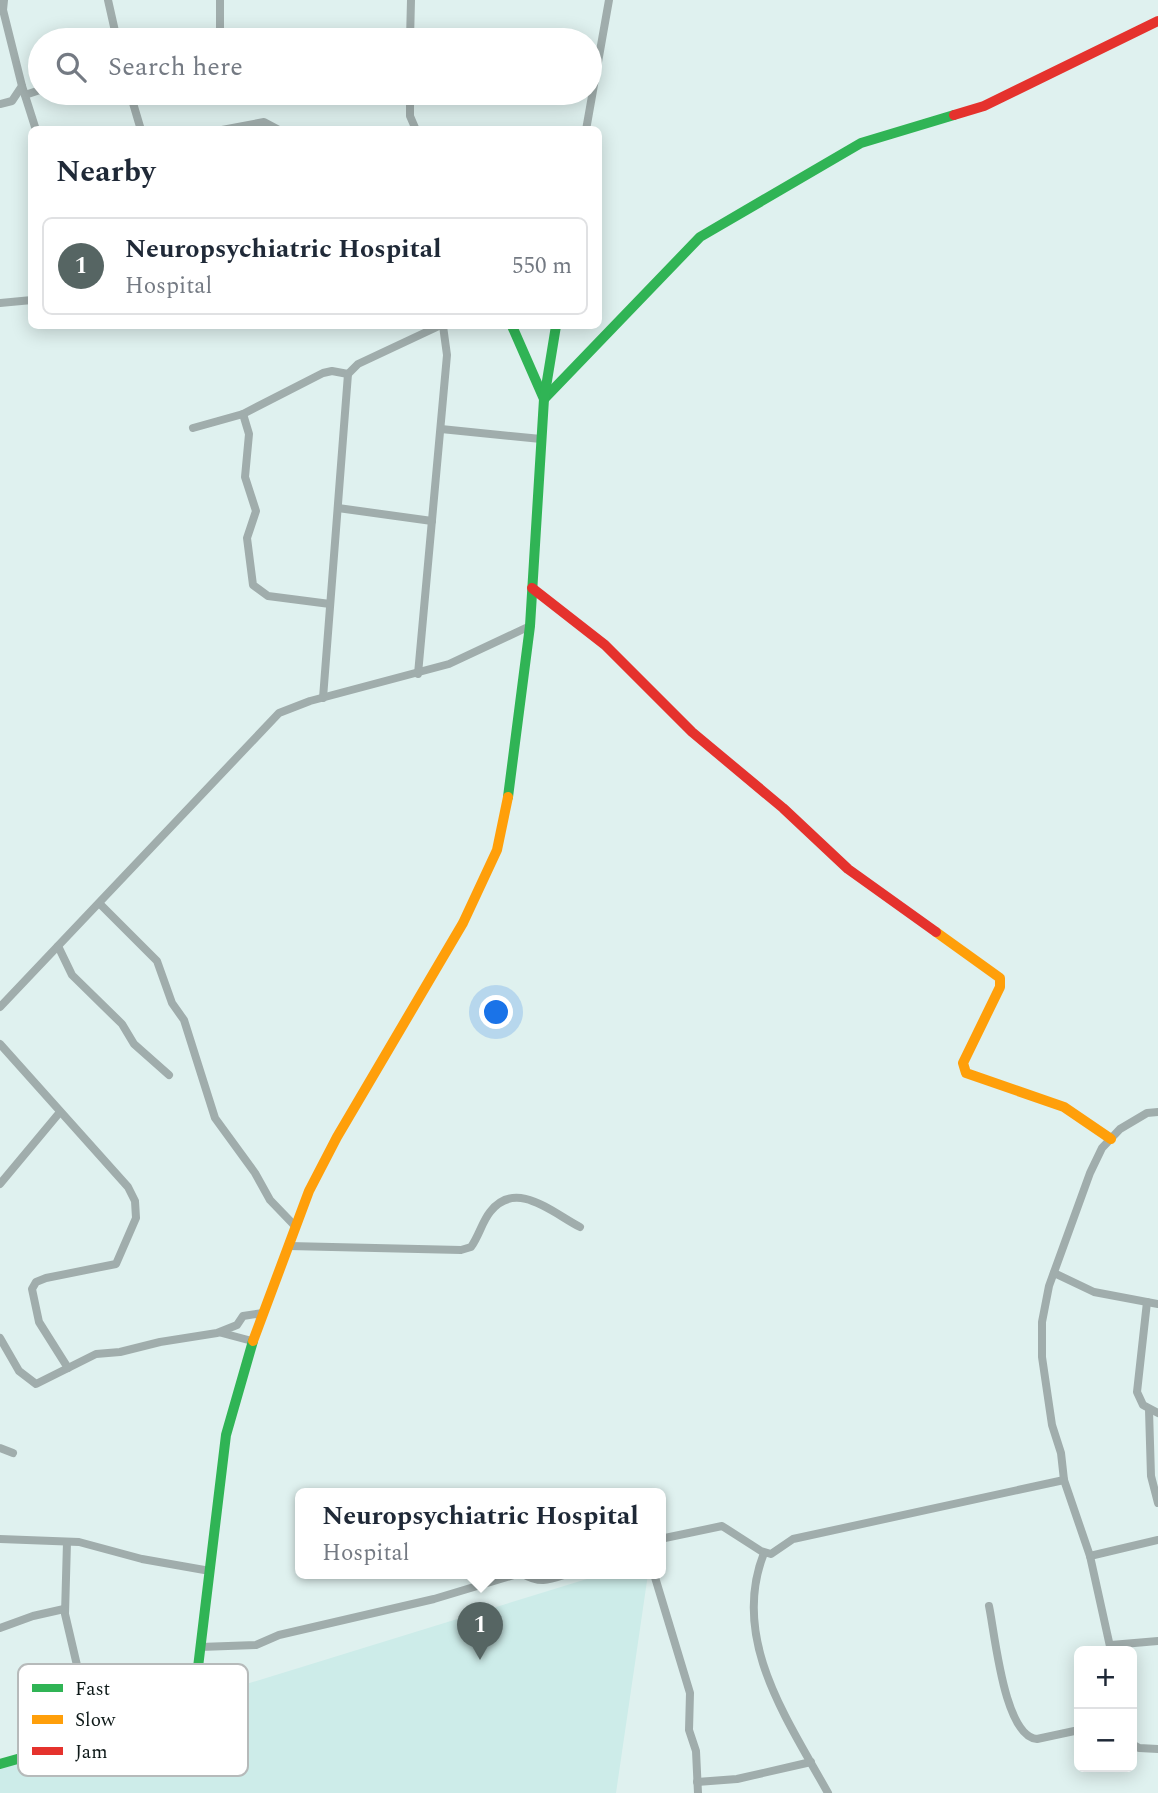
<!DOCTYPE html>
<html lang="en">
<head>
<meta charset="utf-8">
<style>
  body { margin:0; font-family:Spectral,serif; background:#f6f6f7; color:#1f2937 }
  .controls { position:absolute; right:21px; bottom:21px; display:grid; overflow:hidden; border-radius:10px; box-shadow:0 4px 18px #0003 }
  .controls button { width:63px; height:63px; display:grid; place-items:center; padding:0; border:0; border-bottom:2px solid #e0e1e3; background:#fff; color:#1f2937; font:35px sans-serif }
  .you { position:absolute; left:497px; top:1013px; width:24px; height:24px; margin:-18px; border:5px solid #fff; border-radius:50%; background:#1a73e8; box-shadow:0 0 0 10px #1a73e833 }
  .badge { display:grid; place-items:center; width:46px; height:46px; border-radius:50%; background:#566563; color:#fff; font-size:23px; font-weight:700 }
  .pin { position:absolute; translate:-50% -58px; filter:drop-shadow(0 2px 4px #0008) }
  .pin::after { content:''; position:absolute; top:37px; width:24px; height:21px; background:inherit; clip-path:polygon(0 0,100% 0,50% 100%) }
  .popup { position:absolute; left:295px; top:1488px; width:371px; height:91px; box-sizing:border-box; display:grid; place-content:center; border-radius:10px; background:#fff; filter:drop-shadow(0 2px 5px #0005); font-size:23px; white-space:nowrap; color:#747a83 }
  .popup b { font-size:26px; color:#1f2937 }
  .popup::after { content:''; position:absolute; left:50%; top:100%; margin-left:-14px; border:14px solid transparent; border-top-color:#fff }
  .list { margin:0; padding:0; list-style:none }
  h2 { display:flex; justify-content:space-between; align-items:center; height:91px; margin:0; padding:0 28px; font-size:30px }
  h2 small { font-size:23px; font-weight:400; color:#747a83 }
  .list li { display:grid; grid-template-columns:46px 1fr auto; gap:21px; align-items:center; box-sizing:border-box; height:98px; margin:0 14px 14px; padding:0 14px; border:2px solid #e0e1e3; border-radius:10px }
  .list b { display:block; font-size:26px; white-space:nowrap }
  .list p { margin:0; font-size:23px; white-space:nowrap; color:#747a83 }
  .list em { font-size:23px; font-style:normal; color:#747a83 }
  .icon { flex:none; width:38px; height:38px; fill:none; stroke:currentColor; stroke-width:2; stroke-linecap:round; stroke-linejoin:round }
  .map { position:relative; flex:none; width:1158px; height:1793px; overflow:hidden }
  .search { position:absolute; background:#fff; box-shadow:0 4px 18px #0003; left:28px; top:28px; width:574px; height:77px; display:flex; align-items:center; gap:18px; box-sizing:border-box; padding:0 24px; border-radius:38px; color:#747a83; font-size:26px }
  .panel { position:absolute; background:#fff; box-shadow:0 4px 18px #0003; left:28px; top:126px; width:574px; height:203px; border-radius:10px }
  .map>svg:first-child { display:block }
  .built { fill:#cdece9 }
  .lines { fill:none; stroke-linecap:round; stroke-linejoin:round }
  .street { stroke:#a0adac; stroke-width:8 }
  .fast { stroke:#30b455; stroke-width:10 }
  .slow { stroke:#ff9f0a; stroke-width:10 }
  .jam { stroke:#e5322d; stroke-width:10 }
  .key { fill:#fff; stroke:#b6baba; stroke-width:2 }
  .key-label { font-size:19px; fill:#0d1918 }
</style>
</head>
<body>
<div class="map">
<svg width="1158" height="1793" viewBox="0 0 1158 1793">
  <rect width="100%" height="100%" fill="#dff1ef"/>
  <!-- built -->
  <path class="built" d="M603 1574H648L616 1793H0V1760Z"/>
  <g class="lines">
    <!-- street -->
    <g class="street">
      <path d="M108 0 117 40"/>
      <path d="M220 40V0"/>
      <path d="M410 40 411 0"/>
      <path d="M22 86 36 130"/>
      <path d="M130 93 141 130"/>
      <path d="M410 93V116L416 130"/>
      <path d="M25 95 40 90"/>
      <path d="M0 104 12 101 22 86 3 10 4 0"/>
      <path d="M222 130 264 122 279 130"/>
      <path d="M586 130 609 0"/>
      <path d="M0 303 32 300"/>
      <path d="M243 414 249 434 245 477 256 511 247 538 253 585 268 596 330 604"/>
      <path d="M193 428 243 414 323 373 332 371 348 374"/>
      <path d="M441 429 541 439"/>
      <path d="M338 508 432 521"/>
      <path d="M418 674 447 355 443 326"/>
      <path d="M323 698 348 374 358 364 439 326"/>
      <path d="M100 904 157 961 172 1003 184 1020 215 1118 255 1173 270 1200 295 1226"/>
      <path d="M58 946 72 975 122 1024 134 1044 169 1075"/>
      <path d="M0 1007 279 713 310 701 449 664 530 626"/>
      <path d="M0 1044 128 1187 135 1201 136 1218 116 1264 46 1278 36 1282 32 1289 39 1322 68 1368"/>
      <path d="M0 1184 60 1112"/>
      <path d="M289 1246 461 1250 471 1247C479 1236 482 1222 490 1212 516 1178 554 1214 580 1227"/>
      <path d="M1054 1273 1094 1292 1158 1304"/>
      <path d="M1147 1302 1137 1392 1143 1405 1158 1413"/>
      <path d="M222 1333 252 1341"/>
      <path d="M0 1338 19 1371 36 1384 96 1354 120 1352 160 1342 217 1333 237 1325 243 1316 263 1313"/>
      <path d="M1149 1410 1151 1476 1158 1503"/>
      <path d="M0 1448 13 1453"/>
      <path d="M0 1539 79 1542 142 1559 210 1571"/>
      <path d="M660 1539 722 1526 761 1551 771 1554 793 1539 1064 1480"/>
      <path d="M67 1542 65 1614 94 1738"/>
      <path d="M764 1553C730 1639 787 1719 828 1793"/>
      <path d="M1090 1556 1158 1540"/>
      <path d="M523 1574C540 1584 549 1580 567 1574"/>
      <path d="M654 1574 690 1693 689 1730 696 1751 698 1793"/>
      <path d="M989 1606C995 1634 1004 1736 1037 1739L1079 1730"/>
      <path d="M0 1628 33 1616 64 1609"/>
      <path d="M1111 1645 1158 1641"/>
      <path d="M200 1647 256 1645 279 1635 434 1599 517 1574"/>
      <path d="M1111 1651 1090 1556 1064 1480 1061 1453 1052 1425 1042 1357V1322L1049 1286 1090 1173 1102 1148 1120 1129 1147 1113 1158 1112"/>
      <path d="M1132 1744 1139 1748 1158 1749"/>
      <path d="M697 1782 737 1779 811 1762"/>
    </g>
    <!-- fast -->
    <g class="fast">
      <path d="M512 326 544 399 700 237 861 143 954 115"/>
      <path d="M508 797 530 626 544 399 556 326"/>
      <path d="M0 1764 113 1732 166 1713 180 1707 191 1697 196 1684 226 1435 253 1341"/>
    </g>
    <!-- slow -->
    <g class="slow">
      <path d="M936 932 1000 978V987L963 1063 966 1073 1064 1107 1111 1139"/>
      <path d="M253 1341 309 1191 337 1137 463 923 497 850 508 797"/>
    </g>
    <!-- jam -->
    <g class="jam">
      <path d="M954 115 984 106 1158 21"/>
      <path d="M532 588 605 645 692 732 783 808 848 869 936 932"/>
    </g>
  </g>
  <!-- legend -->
  <rect x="18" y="1664" width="230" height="112" rx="10" class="key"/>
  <rect x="32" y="1684" width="31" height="8" fill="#30b455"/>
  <rect x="32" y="1715" width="31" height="9" fill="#ff9f0a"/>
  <rect x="32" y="1747" width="31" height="8" fill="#e5322d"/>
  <g class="key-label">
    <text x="75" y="1695">Fast</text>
    <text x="75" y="1726">Slow</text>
    <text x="75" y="1758">Jam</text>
  </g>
</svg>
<div class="controls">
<button>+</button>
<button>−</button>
</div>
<div class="you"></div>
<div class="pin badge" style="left:480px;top:1660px">1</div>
<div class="popup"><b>Neuropsychiatric Hospital</b>Hospital</div>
<div class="search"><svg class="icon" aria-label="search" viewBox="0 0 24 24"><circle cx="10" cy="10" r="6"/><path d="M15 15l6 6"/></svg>Search here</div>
<section class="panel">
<h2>Nearby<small></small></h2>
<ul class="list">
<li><span class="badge">1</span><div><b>Neuropsychiatric Hospital</b><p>Hospital</p></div><em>550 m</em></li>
</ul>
</section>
</div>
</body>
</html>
